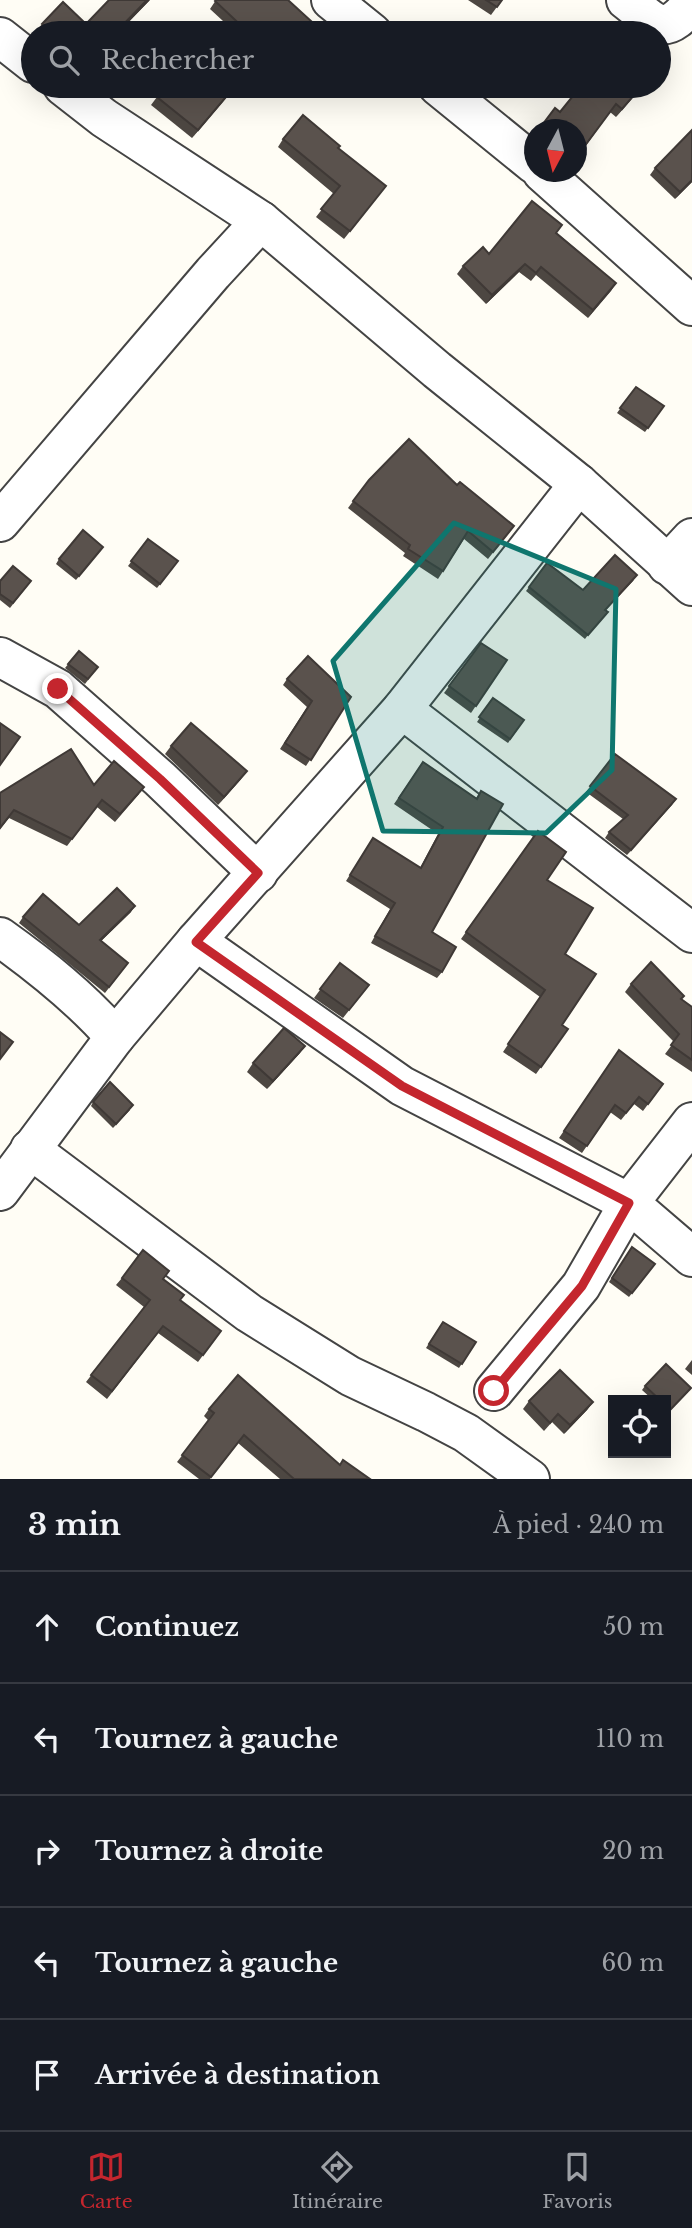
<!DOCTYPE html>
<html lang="fr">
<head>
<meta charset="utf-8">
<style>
  body { margin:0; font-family:"Libre Baskerville",serif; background:#242831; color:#f1f3f6 }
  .controls { position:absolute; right:21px; bottom:21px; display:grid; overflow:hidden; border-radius:0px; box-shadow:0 7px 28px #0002 }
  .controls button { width:63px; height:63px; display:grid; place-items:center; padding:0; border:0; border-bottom:2px solid #363941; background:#171b24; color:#f1f3f6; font:35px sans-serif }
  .compass { position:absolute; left:524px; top:119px; width:63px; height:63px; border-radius:50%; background:#171b24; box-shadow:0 7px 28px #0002; rotate:187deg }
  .stop { position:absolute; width:21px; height:21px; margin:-16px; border:5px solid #c4262e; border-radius:50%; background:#fff }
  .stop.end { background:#c4262e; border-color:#fff; box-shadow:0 2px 7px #0008 }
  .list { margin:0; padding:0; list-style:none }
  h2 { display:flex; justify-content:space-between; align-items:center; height:91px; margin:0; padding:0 28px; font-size:30px }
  h2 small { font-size:23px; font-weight:400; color:#9ea1a6 }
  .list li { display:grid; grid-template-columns:46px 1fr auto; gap:21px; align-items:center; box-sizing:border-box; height:112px; padding:0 28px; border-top:2px solid #363941 }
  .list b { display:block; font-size:26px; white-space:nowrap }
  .list em { font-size:23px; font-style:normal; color:#9ea1a6 }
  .icon { flex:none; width:38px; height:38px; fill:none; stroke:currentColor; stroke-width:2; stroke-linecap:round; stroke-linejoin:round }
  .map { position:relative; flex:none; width:692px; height:1479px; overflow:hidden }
  .search { position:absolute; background:#171b24; box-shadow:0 7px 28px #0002; left:21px; right:21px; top:21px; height:77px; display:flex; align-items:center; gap:18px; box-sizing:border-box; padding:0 24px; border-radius:38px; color:#9ea1a6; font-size:26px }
  .sheet { height:651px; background:#171b24 }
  nav { display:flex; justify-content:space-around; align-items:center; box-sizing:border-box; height:98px; border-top:2px solid #363941; background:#171b24; font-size:19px; color:#9ea1a6 }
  nav a { display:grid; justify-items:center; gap:4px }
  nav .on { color:#c4262e }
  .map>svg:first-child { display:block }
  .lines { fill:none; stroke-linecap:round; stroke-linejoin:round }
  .minor-casing { stroke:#444; stroke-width:42 }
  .minor { stroke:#fff; stroke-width:38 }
  .wall { fill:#4d4742 }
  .shaded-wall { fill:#3f3936 }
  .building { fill:#5a524d; stroke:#3f3936; stroke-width:2 }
  .route { stroke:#c4262e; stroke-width:9 }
  .marked { fill:#0f766e; fill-opacity:0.2; stroke:#0f766e; stroke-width:5; stroke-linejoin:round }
</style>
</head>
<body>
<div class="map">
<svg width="692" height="1479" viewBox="0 0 692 1479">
  <rect width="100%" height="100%" fill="#fffdf5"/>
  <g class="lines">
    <defs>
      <g id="minor">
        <path d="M331 0 372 33"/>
        <path d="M626 0C657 24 663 39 692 3"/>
        <path d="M0 37 33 63"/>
        <path d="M63 86 104 118 261 221 437 370 579 484 692 586"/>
        <path d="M438 86 534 164"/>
        <path d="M542 172 692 306"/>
        <path d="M0 522 213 273 261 221"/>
        <path d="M667 565 692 538"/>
        <path d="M0 657 58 689 160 779 258 873"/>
        <path d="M402 709 692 933"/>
        <path d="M0 937C42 967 81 998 115 1037"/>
        <path d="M196 941 402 1086 629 1203 692 1257"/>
        <path d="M30 1149 249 1313 350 1376 426 1412 466 1433 530 1479"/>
        <path d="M0 1191 115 1037 196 941 402 709 579 484"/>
        <path d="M494 1391 581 1286 629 1203 692 1122"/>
      </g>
    </defs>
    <!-- minor casing -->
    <use href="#minor" class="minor-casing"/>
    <!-- minor -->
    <use href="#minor" class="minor"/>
  </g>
  <!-- wall -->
  <g class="wall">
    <path d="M150 0 118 33H35L42 24H86Z"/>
    <path d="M216 0 322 33H266L263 30 260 33H236L210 9Z"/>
    <path d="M468 0H502L491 15Z"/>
    <path d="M635 95 616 117 610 112 577 158V130H539L555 108 560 112Z"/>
    <path d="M157 97 225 99 192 138 151 105Z"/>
    <path d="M692 130V182L675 199 650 175 655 168Z"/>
    <path d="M283 139 338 148 386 186 344 239 316 217 334 194 278 147Z"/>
    <path d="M557 233 616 283 588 318 536 275 531 281 519 272 486 304 457 274 463 266 489 254Z"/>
    <path d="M636 387 664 406 645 432 617 413Z"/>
    <path d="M369 480 457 485 514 526 488 559 464 539 438 579 403 556 405 553 348 508Z"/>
    <path d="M148 539 178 561 157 588 128 566Z"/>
    <path d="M100 551 76 580 56 564 59 559Z"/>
    <path d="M547 563 583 590 634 580 606 610 585 639 526 591Z"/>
    <path d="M0 581H31L10 608 0 600Z"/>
    <path d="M481 643 507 660 471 713 444 693Z"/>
    <path d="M79 651 98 667 85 684 65 668Z"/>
    <path d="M287 679 351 697 306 766 280 749 307 707 283 685Z"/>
    <path d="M493 698 524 720 508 743 477 722Z"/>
    <path d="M171 746 241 779 218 805 165 754Z"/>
    <path d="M615 754 676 799 627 855 605 838 609 832 623 819 586 792Z"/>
    <path d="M423 762 476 798 481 791 432 932 442 972 437 978 371 943 390 909 346 881 373 838 420 868 438 834 394 804Z"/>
    <path d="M94 785 139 794 115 822 97 807 67 846 9 818 0 829V793Z"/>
    <path d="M538 831 547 880 565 954 562 1025 568 1029 536 1074 503 1052 540 997 461 939Z"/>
    <path d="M131 912 101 941 128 963 105 993 19 923 23 917 79 925Z"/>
    <path d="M340 963 369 985 343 1018 314 998Z"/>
    <path d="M631 984 682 999 692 1007V1072L665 1054 674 1042 625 992Z"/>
    <path d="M305 1046 299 1054 267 1089 247 1072 253 1063Z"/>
    <path d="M619 1050 663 1084 643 1111 634 1104 621 1120 610 1112 582 1153 559 1138Z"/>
    <path d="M93 1102 130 1110 113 1128 91 1106Z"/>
    <path d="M632 1247 655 1264 629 1297 609 1282Z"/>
    <path d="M122 1278 163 1280 180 1300 221 1331 198 1362 158 1333 107 1399 86 1382 144 1307 116 1285Z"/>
    <path d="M443 1322 476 1342 459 1368 426 1348Z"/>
    <path d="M692 1360V1375L685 1369Z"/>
    <path d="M645 1386 688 1392 667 1414 666 1413V1400H653L642 1390Z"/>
    <path d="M529 1401 593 1402 587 1410 564 1434 552 1422 544 1431 523 1409Z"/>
    <path d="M209 1409 340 1465 370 1479H280L238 1443 210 1479H199L177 1462 209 1421 204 1416Z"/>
  </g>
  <!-- shaded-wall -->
  <g class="shaded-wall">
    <path d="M147 0H150L118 33H115Z"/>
    <path d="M641 87 635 95 616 117 622 109Z"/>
    <path d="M231 91 225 99 192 138 198 130Z"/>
    <path d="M692 180V182L675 199 680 192Z"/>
    <path d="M525 264 519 272 486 304 492 295Z"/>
    <path d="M616 283 611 291 588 318 593 310Z"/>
    <path d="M247 771 241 779 218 805 224 797Z"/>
    <path d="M676 799 672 805 627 855 631 850Z"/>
    <path d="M135 906 131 912 96 946 100 940Z"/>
    <path d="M305 1046 299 1054 267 1089 273 1081Z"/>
    <path d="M593 1402 587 1410 564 1434 570 1425Z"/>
  </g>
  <!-- building -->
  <g class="building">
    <path d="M109 0H147L115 33H53L42 24 63 2 86 24Z"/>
    <path d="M216 0H288L323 32 322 33H282L268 23 258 33H249L215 1Z"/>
    <path d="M486 0H502L497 7Z"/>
    <path d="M166 86H225L231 91 198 130 157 97Z"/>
    <path d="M581 86 641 87 622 109 616 104 578 155 577 154V130H542L540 128 555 108 560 112Z"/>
    <path d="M303 115 340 146 338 148 386 186 350 231 321 209 340 186 283 139Z"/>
    <path d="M692 130V180L680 192 655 168Z"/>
    <path d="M532 201 562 225 556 233 616 283 593 310 541 267 536 273 525 264 492 295 463 266 483 247 489 254Z"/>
    <path d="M636 387 664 406 648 428 620 408Z"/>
    <path d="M409 439 457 485 460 482 514 526 493 552 468 531 443 571 408 549 410 545 353 501 369 480Z"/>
    <path d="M83 530 103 547 79 576 59 559Z"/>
    <path d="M148 539 178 561 160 584 131 561Z"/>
    <path d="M615 555 637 575 605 610 608 612 588 635 529 587 547 563 583 590Z"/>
    <path d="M13 566 31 581 13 603 0 594V581Z"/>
    <path d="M481 643 507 660 476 706 449 686Z"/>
    <path d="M79 651 98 667 88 679 68 664Z"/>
    <path d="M308 656 351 697 311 760 285 743 312 701 287 679Z"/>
    <path d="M493 698 524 720 510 739 479 717Z"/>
    <path d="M0 723 20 737 0 765Z"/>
    <path d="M191 723 247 771 224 797 171 746Z"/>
    <path d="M71 749 94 785 114 761 144 787 120 814 102 800 72 839 14 810 0 828V793Z"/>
    <path d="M615 754 676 799 631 850 609 832 628 815 590 786Z"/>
    <path d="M423 762 477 799 481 791 503 804 432 932 456 947 442 972 375 936 395 903 350 875 373 838 421 868 443 827 399 798Z"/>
    <path d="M538 831 566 852 547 880 593 908 565 954 596 974 562 1025 568 1029 541 1067 508 1044 545 990 466 932Z"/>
    <path d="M117 888 135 906 100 940 128 963 109 987 23 917 43 894 79 925Z"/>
    <path d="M651 962 684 996 681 999 692 1007V1060L671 1045 679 1034 631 984Z"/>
    <path d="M340 963 369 985 349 1010 320 989Z"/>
    <path d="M284 1028 305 1046 273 1081 253 1063Z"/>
    <path d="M0 1032 13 1042 0 1059Z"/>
    <path d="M619 1050 663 1084 648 1104 639 1097 626 1113 615 1105 587 1146 564 1131Z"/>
    <path d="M110 1082 133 1105 116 1124 93 1102Z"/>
    <path d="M632 1247 655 1264 632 1293 612 1278Z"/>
    <path d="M143 1250 169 1271 163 1279 184 1295 180 1300 221 1331 203 1355 163 1326 112 1391 91 1375 150 1300 122 1278Z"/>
    <path d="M443 1322 476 1342 462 1364 429 1344Z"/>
    <path d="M666 1364 691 1388 670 1410 666 1406V1400H660L645 1386Z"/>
    <path d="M560 1370 593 1402 570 1425 558 1414 550 1423 529 1401Z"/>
    <path d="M238 1375 340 1465 343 1460 370 1479H294L244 1435 211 1477 182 1455 214 1413 209 1409Z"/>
  </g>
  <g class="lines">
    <!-- route -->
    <path class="route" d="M58 689 160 779 258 873 196 942 402 1086 629 1203 582 1286 494 1391"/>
  </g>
  <!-- marked area -->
  <path class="marked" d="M454 523 616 589 612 770 546 833 383 831 333 661Z"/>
</svg>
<div class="controls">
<button><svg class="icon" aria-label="locate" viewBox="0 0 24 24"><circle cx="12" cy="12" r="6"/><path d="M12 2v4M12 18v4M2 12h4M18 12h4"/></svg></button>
</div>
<svg class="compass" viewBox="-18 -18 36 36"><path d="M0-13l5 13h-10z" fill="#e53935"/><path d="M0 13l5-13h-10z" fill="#9ea1a6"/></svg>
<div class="stop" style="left:494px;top:1391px"></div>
<div class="stop end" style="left:58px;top:689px"></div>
<div class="search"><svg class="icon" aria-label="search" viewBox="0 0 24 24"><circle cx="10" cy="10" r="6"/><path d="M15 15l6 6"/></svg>Rechercher</div>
</div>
<section class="sheet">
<h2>3 min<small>À pied · 240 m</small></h2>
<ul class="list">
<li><svg class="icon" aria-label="ahead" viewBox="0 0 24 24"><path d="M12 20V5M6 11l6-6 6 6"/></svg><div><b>Continuez</b></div><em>50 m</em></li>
<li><svg class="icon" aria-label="left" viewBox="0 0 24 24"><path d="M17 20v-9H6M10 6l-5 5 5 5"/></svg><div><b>Tournez à gauche</b></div><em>110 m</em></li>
<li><svg class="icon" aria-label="right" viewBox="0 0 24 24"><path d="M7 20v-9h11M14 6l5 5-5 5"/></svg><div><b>Tournez à droite</b></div><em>20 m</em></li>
<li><svg class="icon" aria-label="left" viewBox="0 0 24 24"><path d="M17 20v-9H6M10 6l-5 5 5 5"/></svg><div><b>Tournez à gauche</b></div><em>60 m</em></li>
<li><svg class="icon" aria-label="arrive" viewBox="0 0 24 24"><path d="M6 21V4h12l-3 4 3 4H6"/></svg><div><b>Arrivée à destination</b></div></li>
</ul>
</section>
<nav>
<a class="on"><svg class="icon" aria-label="map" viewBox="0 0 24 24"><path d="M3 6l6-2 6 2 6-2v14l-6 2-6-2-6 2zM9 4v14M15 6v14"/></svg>Carte</a>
<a><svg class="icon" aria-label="directions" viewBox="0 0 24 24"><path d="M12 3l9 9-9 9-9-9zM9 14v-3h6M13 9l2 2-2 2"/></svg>Itinéraire</a>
<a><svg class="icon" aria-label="saved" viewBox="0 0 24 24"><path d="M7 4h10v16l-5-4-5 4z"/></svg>Favoris</a>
</nav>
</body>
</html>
